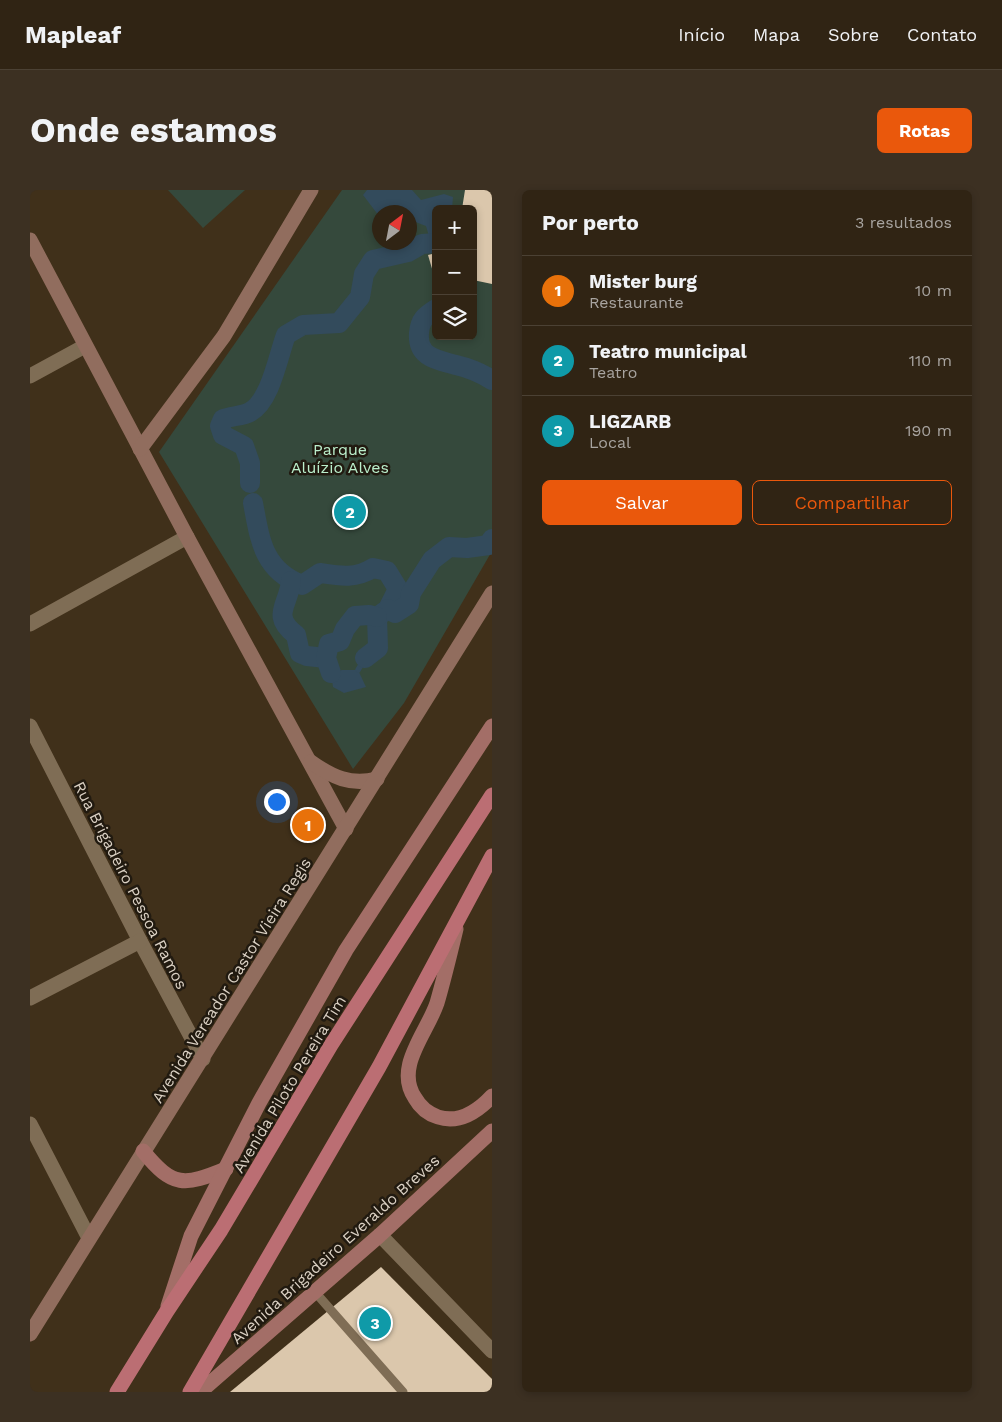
<!DOCTYPE html>
<html lang="pt">
<head>
<meta charset="utf-8">
<style>
  body { margin:0; font-family:"Work Sans",sans-serif; background:#3c3022; color:#f1f3f6 }
  .controls { position:absolute; right:15px; top:15px; display:grid; overflow:hidden; border-radius:8px; box-shadow:0 2px 8px #0003 }
  .controls button { width:45px; height:45px; display:grid; place-items:center; padding:0; border:0; border-bottom:1px solid #4b4134; background:#302414; color:#f1f3f6; font:25px sans-serif }
  .compass { position:absolute; left:342px; top:15px; width:45px; height:45px; border-radius:50%; background:#302414; box-shadow:0 2px 8px #0003; rotate:32deg }
  .you { position:absolute; left:246px; top:611px; width:18px; height:18px; margin:-12px; border:4px solid #fff; border-radius:50%; background:#1a73e8; box-shadow:0 0 0 8px #1a73e833 }
  .badge { display:grid; place-items:center; width:32px; height:32px; border-radius:50%; background:#ea580c; color:#fff; font-size:16px; font-weight:700 }
  .pin { position:absolute; translate:-50% -50%; border:2px solid #fff; box-shadow:0 1px 5px #0006 }
  .list { margin:0; padding:0; list-style:none }
  h2 { display:flex; justify-content:space-between; align-items:center; height:65px; margin:0; padding:0 20px; font-size:21px }
  h2 small { font-size:16px; font-weight:400; color:#a8a4a0 }
  .list li { display:grid; grid-template-columns:32px 1fr auto; gap:15px; align-items:center; box-sizing:border-box; height:70px; padding:0 20px; border-top:1px solid #4b4134 }
  .list b { display:block; font-size:19px; white-space:nowrap }
  .list p { margin:0; font-size:16px; white-space:nowrap; color:#a8a4a0 }
  .list em { font-size:16px; font-style:normal; color:#a8a4a0 }
  .actions { display:flex; gap:10px; padding:15px 20px }
  .actions a { flex:1; padding:11px 0; border:1px solid #ea580c; border-radius:8px; text-align:center; font-size:18px; color:#ea580c }
  .actions .main { background:#ea580c; color:#fff }
  .icon { flex:none; width:28px; height:28px; fill:none; stroke:currentColor; stroke-width:2; stroke-linecap:round; stroke-linejoin:round }
  .map { position:relative; flex:none; width:462px; height:1202px; overflow:hidden; border-radius:8px }
  header { display:flex; align-items:center; gap:30px; box-sizing:border-box; height:70px; padding:0 25px; background:#302414; border-bottom:1px solid #4b4134 }
  header strong { font-size:24px }
  nav { display:flex; gap:28px; margin-inline-start:auto; font-size:18px }
  .intro { display:flex; align-items:center; justify-content:space-between; box-sizing:border-box; height:120px; padding:0 30px }
  h1 { margin:0; font-size:35px }
  .button { padding:12px 22px; border-radius:8px; background:#ea580c; color:#fff; font-size:18px; font-weight:700 }
  main { display:flex; gap:30px; padding:0 30px }
  aside { flex:1; background:#302414; border-radius:8px; box-shadow:0 2px 8px #0003 }
  .map>svg:first-child { display:block }
  .green { fill:#35493c; fill-rule:evenodd }
  .water { fill:#334b5c }
  .lines { fill:none; stroke-linecap:round; stroke-linejoin:round }
  .stream { stroke:#334b5c; stroke-width:5.5 }
  .canal { stroke:#334b5c; stroke-width:20 }
  .building { fill:#dbc7ac }
  .lane { stroke:#7f6d55; stroke-width:9 }
  .street { stroke:#7f6d55; stroke-width:15 }
  .secondary { stroke:#916d5e; stroke-width:15 }
  .primary { stroke:#a36e67; stroke-width:15 }
  .highway { stroke:#bb6e73; stroke-width:15 }
  .labels { text-anchor:middle; stroke-width:5; stroke-linejoin:round; paint-order:stroke }
  .park-label { font-size:16px; fill:#baeecb; stroke:#211a10 }
  .street-label { font-size:16px; fill:#dad0c3; stroke:#211a10 }
</style>
</head>
<body>
<header>
<strong>Mapleaf</strong>
<nav><a>Início</a><a>Mapa</a><a>Sobre</a><a>Contato</a></nav>
</header>
<div class="intro"><h1>Onde estamos</h1><a class="button">Rotas</a></div>
<main>
<div class="map">
<svg width="462" height="1202" viewBox="0 0 462 1202">
  <rect width="100%" height="100%" fill="#40301a"/>
  <!-- green -->
  <g class="green">
    <path d="M138 0H215L173 38Z"/>
    <path d="M312 0H446L462 11V361L374 513 323 579 129 262ZM406 19H443V146H406ZM350 22H380V52H350Z"/>
  </g>
  <!-- water -->
  <g class="water">
    <path d="M337 0H382L391 10 414 4 423 7 422 19H406V53H401L396 36 380 30V22H350L349 26 333 5Z"/>
    <path d="M312 480H328L336 497 314 503 303 497 301 483Z"/>
  </g>
  <g class="lines">
    <!-- stream -->
    <path class="stream" d="M328 480 335 468"/>
    <!-- canal -->
    <g class="canal">
      <path d="M406 119C395 126 390 130 389 143 387 168 408 170 426 175 439 178 451 183 462 190"/>
      <path d="M220 293V273L214 256 193 245 190 236 193 229C201 226 213 226 220 222 241 210 248 166 256 145L273 135 309 133 330 107 334 84 343 70 378 62 392 54 406 53"/>
      <path d="M223 313C230 350 233 380 272 395L290 383C310 386 325 389 343 378L357 381 368 399 358 419 347 427 348 458 335 468"/>
      <path d="M261 391C259 415 240 425 266 445L270 463 277 466 296 468"/>
      <path d="M358 419 365 423 379 414 381 403 402 370 419 357 437 358 459 355 462 349"/>
      <path d="M301 483 296 468 299 454 310 451 315 439 325 426 339 425 347 427"/>
    </g>
  </g>
  <!-- building -->
  <g class="building">
    <path d="M435 0H462V94L443 90V19H432Z"/>
    <path d="M406 63V89H405L398 65Z"/>
    <path d="M351 1077 462 1189V1202H200Z"/>
  </g>
  <g class="lines">
    <!-- lane -->
    <path class="lane" d="M285 1102 373 1202"/>
    <!-- street -->
    <g class="street">
      <path d="M0 186 55 156"/>
      <path d="M0 434 157 347"/>
      <path d="M0 536 110 751 173 869"/>
      <path d="M0 808 110 751"/>
      <path d="M0 934 59 1048"/>
      <path d="M350 1045 462 1161"/>
    </g>
    <!-- secondary -->
    <g class="secondary">
      <path d="M0 50 157 347 316 639"/>
      <path d="M110 259 194 146 281 0"/>
      <path d="M281 572C302 587 321 596 347 589"/>
      <path d="M0 1144 462 403"/>
    </g>
    <!-- primary -->
    <g class="primary">
      <path d="M426 739C420 764 414 789 407 813 397 843 364 877 385 908 390 917 399 924 408 927 430 934 448 921 462 906"/>
      <path d="M113 961C143 998 154 996 196 979"/>
      <path d="M138 1116 161 1046 229 913 316 760 462 536"/>
      <path d="M170 1202 350 1045 462 941"/>
    </g>
    <!-- highway -->
    <g class="highway">
      <path d="M87 1202 137 1121 191 1040 301 855 462 605"/>
      <path d="M160 1202 349 877 462 666"/>
    </g>
  </g>
  <g class="labels">
    <!-- park labels -->
    <g class="park-label">
      <text x="310" y="265">Parque<tspan x="310" dy="18">Aluízio Alves</tspan></text>
    </g>
    <!-- street labels -->
    <g class="street-label">
      <text transform="translate(101 695) rotate(63)" y="6">Rua Brigadeiro Pessoa Ramos</text>
      <text transform="translate(201 790) rotate(-58)" y="6">Avenida Vereador Castor Vieira Regis</text>
      <text transform="translate(259 894) rotate(-59)" y="6">Avenida Piloto Pereira Tim</text>
      <text transform="translate(305 1059) rotate(-42)" y="6">Avenida Brigadeiro Everaldo Breves</text>
    </g>
  </g>
</svg>
<div class="controls">
<button>+</button>
<button>−</button>
<button><svg class="icon" aria-label="layers" viewBox="0 0 24 24"><path d="M12 4l9 5-9 5-9-5zM3 14l9 5 9-5"/></svg></button>
</div>
<svg class="compass" viewBox="-18 -18 36 36"><path d="M0-13l5 13h-10z" fill="#e53935"/><path d="M0 13l5-13h-10z" fill="#a8a4a0"/></svg>
<div class="you"></div>
<div class="pin badge" style="left:278px;top:635px;background:#e8710a">1</div>
<div class="pin badge" style="left:320px;top:322px;background:#0f9aa8">2</div>
<div class="pin badge" style="left:345px;top:1133px;background:#0f9aa8">3</div>
</div>
<aside>
<h2>Por perto<small>3 resultados</small></h2>
<ul class="list">
<li><span class="badge" style="background:#e8710a">1</span><div><b>Mister burg</b><p>Restaurante</p></div><em>10 m</em></li>
<li><span class="badge" style="background:#0f9aa8">2</span><div><b>Teatro municipal</b><p>Teatro</p></div><em>110 m</em></li>
<li><span class="badge" style="background:#0f9aa8">3</span><div><b>LIGZARB</b><p>Local</p></div><em>190 m</em></li>
</ul>
<div class="actions"><a class="main">Salvar</a><a>Compartilhar</a></div>
</aside>
</main>
</body>
</html>
